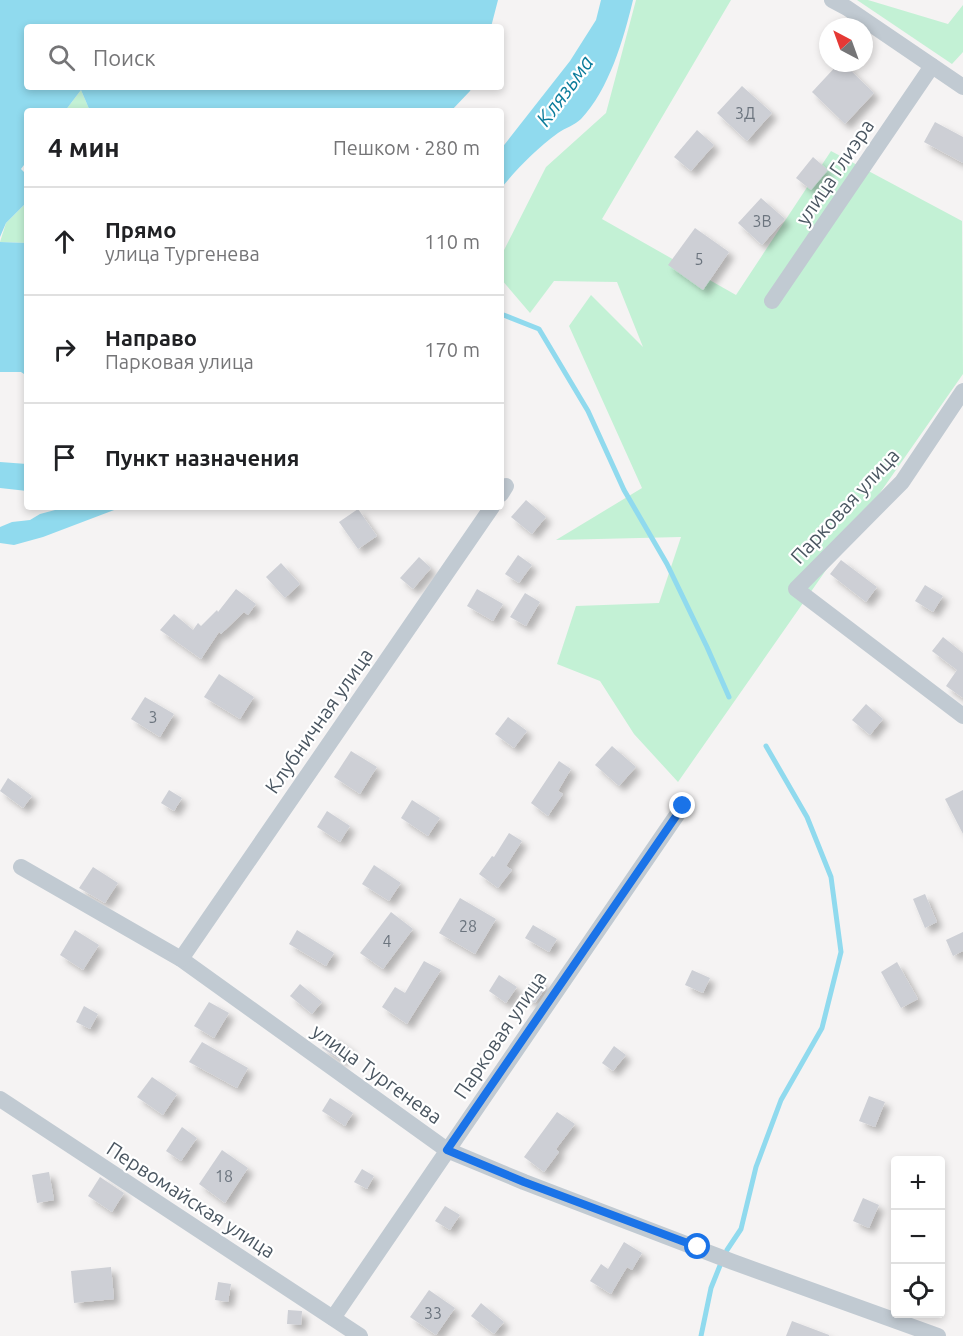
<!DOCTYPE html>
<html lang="ru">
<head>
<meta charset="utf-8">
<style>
  body { margin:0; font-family:Ubuntu,sans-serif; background:#f6f6f6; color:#202124 }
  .controls { position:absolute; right:18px; bottom:18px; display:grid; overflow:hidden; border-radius:6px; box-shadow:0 3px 9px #0003 }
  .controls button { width:54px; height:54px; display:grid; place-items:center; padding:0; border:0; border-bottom:2px solid #e0e0e0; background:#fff; color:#202124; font:30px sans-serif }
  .compass { position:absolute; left:819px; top:18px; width:54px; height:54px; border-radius:50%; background:#fff; box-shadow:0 3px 9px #0003; rotate:319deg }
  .stop { position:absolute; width:18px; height:18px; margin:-14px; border:4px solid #1a73e8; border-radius:50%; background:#fff }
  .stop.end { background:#1a73e8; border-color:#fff; box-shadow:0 2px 6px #0008 }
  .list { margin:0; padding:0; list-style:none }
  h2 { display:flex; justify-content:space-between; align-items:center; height:78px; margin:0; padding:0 24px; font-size:26px }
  h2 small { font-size:20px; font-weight:400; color:#757577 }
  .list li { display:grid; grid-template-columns:39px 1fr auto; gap:18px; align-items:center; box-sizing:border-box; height:108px; padding:0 24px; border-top:2px solid #e0e0e0 }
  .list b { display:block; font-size:22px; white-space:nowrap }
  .list p { margin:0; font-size:20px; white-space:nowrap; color:#757577 }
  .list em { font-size:20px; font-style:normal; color:#757577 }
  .icon { flex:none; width:33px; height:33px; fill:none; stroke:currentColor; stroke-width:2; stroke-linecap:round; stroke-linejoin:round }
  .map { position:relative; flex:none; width:963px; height:1336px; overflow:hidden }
  .search { position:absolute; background:#fff; box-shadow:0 3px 9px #0003; left:24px; top:24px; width:480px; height:66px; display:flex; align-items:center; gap:15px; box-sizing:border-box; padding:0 21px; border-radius:6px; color:#757577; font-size:22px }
  .panel { position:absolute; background:#fff; box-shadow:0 3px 9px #0003; left:24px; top:108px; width:480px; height:402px; border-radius:6px }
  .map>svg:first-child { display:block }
  .green { fill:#c3f1d5 }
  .water { fill:#90daee }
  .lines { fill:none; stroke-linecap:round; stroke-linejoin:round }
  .stream { stroke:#90daee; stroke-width:5 }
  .building { fill:#cdcfd5; filter:url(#shadow) }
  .minor { stroke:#c1cad2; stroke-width:16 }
  .route { stroke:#1a73e8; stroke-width:8 }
  .labels { text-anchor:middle; stroke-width:4.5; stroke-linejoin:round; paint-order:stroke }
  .number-label { font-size:16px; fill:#6b747e }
  .street-label { font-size:20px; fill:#4a5661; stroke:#fff }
  .water-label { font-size:21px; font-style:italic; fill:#0c7c9b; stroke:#fff }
</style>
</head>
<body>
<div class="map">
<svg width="963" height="1336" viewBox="0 0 963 1336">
  <defs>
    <filter id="shadow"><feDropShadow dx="5.5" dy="5.5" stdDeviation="3" flood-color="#0004"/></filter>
  </defs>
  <rect width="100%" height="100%" fill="#f5f3f3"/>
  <!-- green -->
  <g class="green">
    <path d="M636 0H731L602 219 736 295 831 151 962 221 963 374 678 782 634 734 600 681 557 664 576 606 659 603 681 537 556 540 642 488 569 326 591 295 643 347 617 282 554 281 530 313 501 279V256L546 167 606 113Z"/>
    <path d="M857 0H868L948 24 963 5V52L952 64Z"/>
    <path d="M81 90 90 111H65Z"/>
    <path d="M27 202V243L0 242 6 223Z"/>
  </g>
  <!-- water -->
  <g class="water">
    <path d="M0 0H498L491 27H27V87H472L470 91 451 111H90L81 90 65 111H27V161L21 169 27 175V202L6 223 0 237Z"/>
    <path d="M601 0H633C624 38 609 90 581 119 575 125 565 128 558 133 536 149 518 168 501 188V149L570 61 596 20Z"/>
    <path d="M0 242 27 243V376L21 372H0Z"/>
    <path d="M0 462 27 464V491L0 488Z"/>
    <path d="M60 507H122L43 537 14 545 0 543V527L12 522 30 520 40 514 55 510Z"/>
  </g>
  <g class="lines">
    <!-- stream -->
    <g class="stream">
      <path d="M501 314 539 329 588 411 624 490 667 564 707 647 729 697"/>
      <path d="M727 1250 741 1229 756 1167 781 1100 822 1028 841 952 831 877 807 817 766 746"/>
      <path d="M701 1336 711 1288 721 1263"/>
    </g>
  </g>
  <!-- building -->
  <g class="building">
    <path d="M839 63H843L874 93 845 124 812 92Z"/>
    <path d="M742 86 772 113 747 141 717 113Z"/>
    <path d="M935 122 963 137V163L924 142Z"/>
    <path d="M697 130 714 145 691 171 674 157Z"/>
    <path d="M813 157 828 170 811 190 796 178Z"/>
    <path d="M761 198 785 219 762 245 738 223Z"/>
    <path d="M695 228 729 252 703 290 668 265Z"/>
    <path d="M526 500 546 517 532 534 511 517Z"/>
    <path d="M358 509 377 536 358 549 339 522Z"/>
    <path d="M518 555 532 565 519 583 505 574Z"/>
    <path d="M419 557 431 568 413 589 400 578Z"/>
    <path d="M841 560 877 587 866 602 830 574Z"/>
    <path d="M281 563 300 584 285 598 266 577Z"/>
    <path d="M925 585 943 596 933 612 915 601Z"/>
    <path d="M236 589 256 604 248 615 244 612 221 634 219 632 201 659 160 630 174 614 193 630 198 623 201 626 217 610 218 612Z"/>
    <path d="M477 589 503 604 493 621 467 606Z"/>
    <path d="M525 593 540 602 526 626 510 617Z"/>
    <path d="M943 637 963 653V698L946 686 957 670 932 651Z"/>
    <path d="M219 674 254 697 240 719 204 697Z"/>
    <path d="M145 697 174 714 160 737 131 719Z"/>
    <path d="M866 704 883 719 870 735 852 720Z"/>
    <path d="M508 717 527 731 514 748 495 734Z"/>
    <path d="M612 746 636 767 619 786 595 765Z"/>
    <path d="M351 751 377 767 360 794 334 777Z"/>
    <path d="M559 761 571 769 558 791 563 794 548 816 531 803Z"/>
    <path d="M8 778 32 796 23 808 0 791Z"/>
    <path d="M169 790 182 798 174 811 161 803Z"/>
    <path d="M963 790V834L945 799Z"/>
    <path d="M412 800 440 818 428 836 401 818Z"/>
    <path d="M327 811 350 826 340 842 317 827Z"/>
    <path d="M509 833 522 841 506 866 512 870 498 888 479 874 492 856 494 857Z"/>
    <path d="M374 865 401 883 389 901 362 884Z"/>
    <path d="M93 867 118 883 105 903 79 888Z"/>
    <path d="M925 894 937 922 925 928 913 899Z"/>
    <path d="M460 898 496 919 475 954 439 933Z"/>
    <path d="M391 912 413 929 383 969 360 953Z"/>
    <path d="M533 925 557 939 549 952 525 938Z"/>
    <path d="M75 930 99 945 83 970 60 955Z"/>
    <path d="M297 930 334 953 326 966 289 944Z"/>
    <path d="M963 932V951L953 956 946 940Z"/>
    <path d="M424 961 441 970 407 1024 382 1007 395 987 405 993Z"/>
    <path d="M897 962 918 999 901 1008 881 972Z"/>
    <path d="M692 970 710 978 703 993 685 985Z"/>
    <path d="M499 975 517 987 506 1003 489 991Z"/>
    <path d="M533 977 547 986 535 1003 522 995Z"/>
    <path d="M300 984 322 1002 312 1014 290 996Z"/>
    <path d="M209 1002 229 1013 214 1038 194 1026Z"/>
    <path d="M84 1006 98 1014 90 1029 76 1022Z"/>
    <path d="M331 1035 351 1049 342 1061 322 1048Z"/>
    <path d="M202 1042 248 1068 237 1088 189 1062Z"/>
    <path d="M614 1046 626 1055 613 1071 602 1063Z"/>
    <path d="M152 1077 177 1094 163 1115 137 1097Z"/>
    <path d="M869 1096 885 1102 875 1127 859 1121Z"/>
    <path d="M330 1098 353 1113 345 1126 322 1111Z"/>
    <path d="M557 1112 575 1124 556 1149 559 1152 544 1172 524 1157Z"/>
    <path d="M182 1127 197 1138 181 1161 166 1151Z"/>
    <path d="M222 1150 248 1168 225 1203 199 1184Z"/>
    <path d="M362 1169 374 1176 367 1189 354 1182Z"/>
    <path d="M49 1172 54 1200 37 1203 32 1175Z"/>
    <path d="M100 1177 124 1193 112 1212 88 1196Z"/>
    <path d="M863 1198 879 1205 869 1228 853 1221Z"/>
    <path d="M445 1206 460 1215 450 1230 435 1221Z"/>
    <path d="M624 1242 642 1253 632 1270 627 1267 611 1294 590 1281 601 1264 608 1269Z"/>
    <path d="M111 1267 114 1299 74 1303 71 1271Z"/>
    <path d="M218 1282 231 1284 228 1302 215 1300Z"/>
    <path d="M429 1290 455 1308 436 1335 410 1317Z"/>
    <path d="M481 1303 504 1322 494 1334 471 1316Z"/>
    <path d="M288 1310 302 1311 301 1325 287 1324Z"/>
    <path d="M792 1321 829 1335V1336H786Z"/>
  </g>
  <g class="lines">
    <!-- minor -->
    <g class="minor">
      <path d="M832 0 847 8 963 87"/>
      <path d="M772 301 932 66"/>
      <path d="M963 391 902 482 796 589 963 716"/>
      <path d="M501 494 506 486"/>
      <path d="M21 867 181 959 447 1150 524 1182 733 1262 938 1336"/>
      <path d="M181 959 492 507"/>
      <path d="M0 1099 360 1336"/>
      <path d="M333 1318 683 806"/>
    </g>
  </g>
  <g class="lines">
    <!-- route -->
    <path class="route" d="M683 806 447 1150 524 1182 698 1247"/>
  </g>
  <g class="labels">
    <!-- number labels -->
    <g class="number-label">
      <text x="745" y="119">3Д</text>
      <text x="762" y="227">3В</text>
      <text x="699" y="265">5</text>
      <text x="153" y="723">3</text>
      <text x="468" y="932">28</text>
      <text x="387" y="947">4</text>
      <text x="224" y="1182">18</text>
      <text x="433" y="1319">33</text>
    </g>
    <!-- street labels -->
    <g class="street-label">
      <text transform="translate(835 172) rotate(-56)" y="7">улица Глиэра</text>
      <text transform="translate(845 506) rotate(-47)" y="7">Парковая улица</text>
      <text transform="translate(319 721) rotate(-55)" y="7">Клубничная улица</text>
      <text transform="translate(500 1035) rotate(-56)" y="7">Парковая улица</text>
      <text transform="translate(377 1074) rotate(36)" y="7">улица Тургенева</text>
      <text transform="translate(191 1200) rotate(33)" y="7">Первомайская улица</text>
    </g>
    <!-- water labels -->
    <g class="water-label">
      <text transform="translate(565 91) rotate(-54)" y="7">Клязьма</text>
    </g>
  </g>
</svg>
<div class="controls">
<button>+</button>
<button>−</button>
<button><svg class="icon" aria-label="locate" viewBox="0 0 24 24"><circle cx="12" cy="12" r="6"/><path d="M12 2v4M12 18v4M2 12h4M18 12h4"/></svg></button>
</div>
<svg class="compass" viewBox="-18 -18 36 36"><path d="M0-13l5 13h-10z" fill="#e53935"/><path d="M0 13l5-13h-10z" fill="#757577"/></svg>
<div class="stop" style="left:698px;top:1247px"></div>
<div class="stop end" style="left:683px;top:806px"></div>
<div class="search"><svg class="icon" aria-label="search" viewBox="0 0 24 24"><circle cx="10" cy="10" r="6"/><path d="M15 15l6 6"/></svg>Поиск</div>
<section class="panel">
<h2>4 мин<small>Пешком · 280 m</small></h2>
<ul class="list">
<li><svg class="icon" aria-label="ahead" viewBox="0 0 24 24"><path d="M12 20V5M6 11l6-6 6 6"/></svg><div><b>Прямо</b><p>улица Тургенева</p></div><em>110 m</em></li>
<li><svg class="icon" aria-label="right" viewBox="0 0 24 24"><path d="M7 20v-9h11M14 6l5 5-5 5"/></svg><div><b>Направо</b><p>Парковая улица</p></div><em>170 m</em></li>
<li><svg class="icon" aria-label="arrive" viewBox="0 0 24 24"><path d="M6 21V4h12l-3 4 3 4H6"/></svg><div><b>Пункт назначения</b></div></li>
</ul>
</section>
</div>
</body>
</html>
